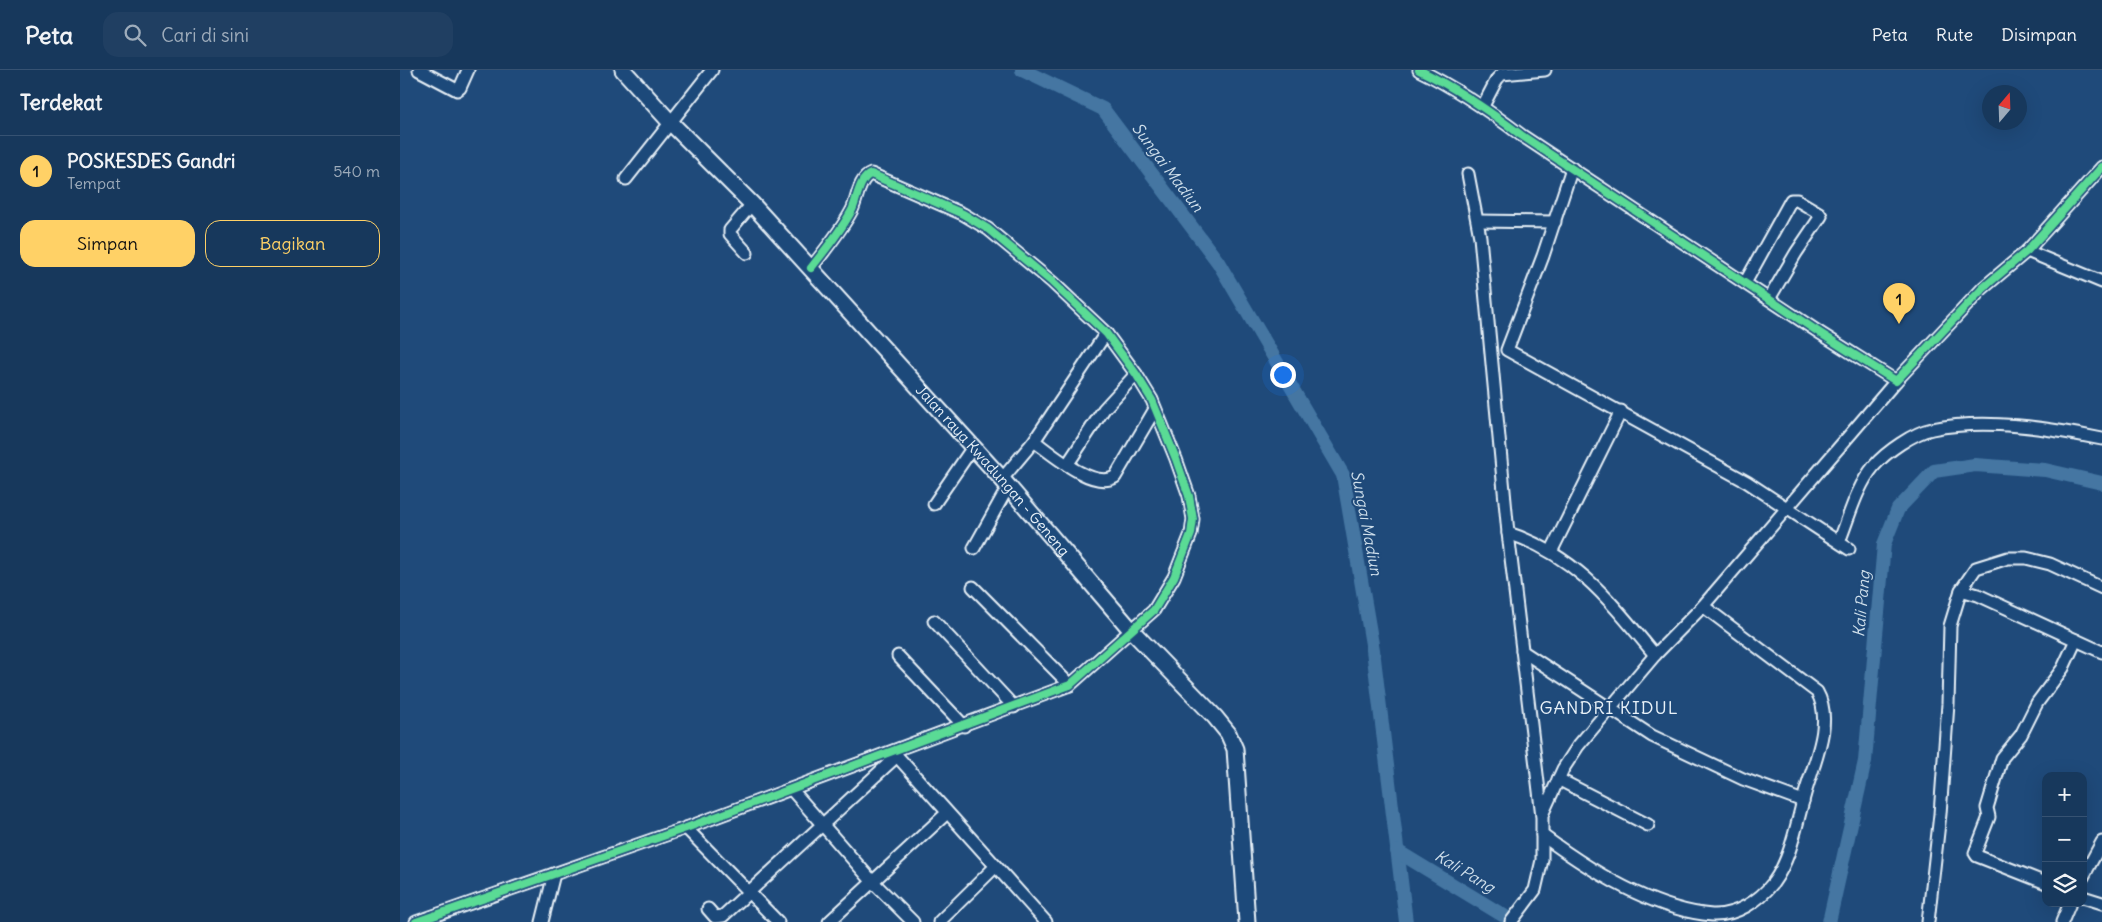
<!DOCTYPE html>
<html lang="id">
<head>
<meta charset="utf-8">
<style>
  body { margin:0; font-family:Delius,sans-serif; background:#203f62; color:#f1f3f6 }
  .controls { position:absolute; right:15px; bottom:15px; display:grid; overflow:hidden; border-radius:10px; box-shadow:0 5px 20px #0002 }
  .controls button { width:45px; height:45px; display:grid; place-items:center; padding:0; border:0; border-bottom:1px solid #365272; background:#17385c; color:#f1f3f6; font:25px sans-serif }
  .compass { position:absolute; left:1582px; top:15px; width:45px; height:45px; border-radius:50%; background:#17385c; box-shadow:0 5px 20px #0002; rotate:19deg }
  .you { position:absolute; left:882px; top:304px; width:18px; height:18px; margin:-12px; border:4px solid #fff; border-radius:50%; background:#1a73e8; box-shadow:0 0 0 8px #1a73e833 }
  .badge { display:grid; place-items:center; width:32px; height:32px; border-radius:50%; background:#ffd166; color:#111; font-size:16px; font-weight:700 }
  .pin { position:absolute; translate:-50% -41px; filter:drop-shadow(0 1px 2px #0008) }
  .pin::after { content:''; position:absolute; top:26px; width:18px; height:15px; background:inherit; clip-path:polygon(0 0,100% 0,50% 100%) }
  .list { margin:0; padding:0; list-style:none }
  h2 { display:flex; justify-content:space-between; align-items:center; height:65px; margin:0; padding:0 20px; font-size:21px }
  h2 small { font-size:16px; font-weight:400; color:#9eacbb }
  .list li { display:grid; grid-template-columns:32px 1fr auto; gap:15px; align-items:center; box-sizing:border-box; height:70px; padding:0 20px; border-top:1px solid #365272 }
  .list b { display:block; font-size:19px; white-space:nowrap }
  .list p { margin:0; font-size:16px; white-space:nowrap; color:#9eacbb }
  .list em { font-size:16px; font-style:normal; color:#9eacbb }
  .actions { display:flex; gap:10px; padding:15px 20px }
  .actions a { flex:1; padding:11px 0; border:1px solid #ffd166; border-radius:15px; text-align:center; font-size:18px; color:#ffd166 }
  .actions .main { background:#ffd166; color:#111 }
  .icon { flex:none; width:28px; height:28px; fill:none; stroke:currentColor; stroke-width:2; stroke-linecap:round; stroke-linejoin:round }
  .map { position:relative; flex:none; width:1702px; height:852px; overflow:hidden }
  header { display:flex; align-items:center; gap:30px; box-sizing:border-box; height:70px; padding:0 25px; background:#17385c; border-bottom:1px solid #365272 }
  header strong { font-size:24px }
  nav { display:flex; gap:28px; margin-inline-start:auto; font-size:18px }
  .search { width:350px; height:45px; background:#203f62; display:flex; align-items:center; gap:12px; box-sizing:border-box; padding:0 18px; border-radius:15px; color:#9eacbb; font-size:19px }
  main { display:flex }
  aside { flex:1; background:#17385c }
  .map>svg:first-child { display:block }
  .lines { fill:none; stroke-linecap:round; stroke-linejoin:round }
  .river { stroke:#4476a2; stroke-width:14 }
  .minor-casing { stroke:#e8f1f8; stroke-width:15 }
  .major-casing { stroke:#e8f1f8; stroke-width:19 }
  .minor { stroke:#1f4a7a; stroke-width:11 }
  .major { stroke:#1f4a7a; stroke-width:15 }
  .cycleway-casing { stroke:#1f4a7a; stroke-width:11 }
  .cycleway { stroke:#5adb95; stroke-width:8 }
  .labels { text-anchor:middle; stroke-width:4; stroke-linejoin:round; paint-order:stroke }
  .street-label { font-size:15px; fill:#e8f1f8; stroke:#1f4a7a }
  .water-label { font-size:16px; font-style:italic; fill:#cfdfeb; stroke:#1f4a7a }
  .quarter-label { font-size:18px; letter-spacing:1px; fill:#e8f1f8; stroke:#1f4a7a }
</style>
</head>
<body>
<header>
<strong>Peta</strong>
<div class="search"><svg class="icon" aria-label="search" viewBox="0 0 24 24"><circle cx="10" cy="10" r="6"/><path d="M15 15l6 6"/></svg>Cari di sini</div>
<nav><a>Peta</a><a>Rute</a><a>Disimpan</a></nav>
</header>
<main>
<aside>
<h2>Terdekat<small></small></h2>
<ul class="list">
<li><span class="badge">1</span><div><b>POSKESDES Gandri</b><p>Tempat</p></div><em>540 m</em></li>
</ul>
<div class="actions"><a class="main">Simpan</a><a>Bagikan</a></div>
</aside>
<div class="map">
<svg width="1702" height="852" viewBox="0 0 1702 852">
  <rect width="100%" height="100%" fill="#1f4a7a"/>
  <filter id="ink" filterUnits="userSpaceOnUse"><feTurbulence type="fractalNoise" baseFrequency=".02" numOctaves="2"/><feDisplacementMap in="SourceGraphic" scale="10" xChannelSelector="R" yChannelSelector="G"/><feConvolveMatrix kernelMatrix="1 2 1 2 8 2 1 2 1" color-interpolation-filters="sRGB"/></filter>
  <g filter="url(#ink)">
    <g class="lines">
      <!-- river -->
      <g class="river">
        <path d="M622 0 703 39 818 192 943 405 973 580 1006 852"/>
        <path d="M997 781 1114 852"/>
        <path d="M1429 852 1465 691 1484 474 1498 439 1534 401 1575 395 1645 400 1702 413"/>
      </g>
      <defs>
        <g id="minor">
          <path d="M19 0 57 20 60 18 68 0"/>
          <path d="M1019 0C1056 18 1088 40 1121 65L1420 263 1496 311 1583 218 1627 181 1702 97"/>
          <path d="M1083 36 1097 9 1102 4 1145 0"/>
          <path d="M1172 98 1143 186 1107 280 1347 412 1449 479"/>
          <path d="M1068 104 1080 167 1108 463 1142 746V790L1135 820 1111 852"/>
          <path d="M226 109 312 0"/>
          <path d="M1078 151 1155 152"/>
          <path d="M1627 181 1702 212"/>
          <path d="M347 183 330 164V160L352 134"/>
          <path d="M1345 213 1391 130H1397L1419 143 1421 146 1396 183 1369 229"/>
          <path d="M634 371C652 384 693 420 715 407L755 339"/>
          <path d="M667 395 704 339 736 304"/>
          <path d="M602 409 634 371 706 263"/>
          <path d="M534 434 573 377"/>
          <path d="M1108 463C1176 485 1211 532 1255 585"/>
          <path d="M1439 472C1449 447 1457 416 1474 396 1486 382 1513 363 1532 359 1585 348 1649 358 1702 369"/>
          <path d="M574 478 608 417"/>
          <path d="M1151 482 1221 341"/>
          <path d="M573 517 670 615"/>
          <path d="M1561 520 1578 525 1702 582"/>
          <path d="M534 551 614 637"/>
          <path d="M1122 581 1252 666 1343 709 1403 731"/>
          <path d="M498 586 564 656"/>
          <path d="M497 686 646 852"/>
          <path d="M1158 709 1248 755"/>
          <path d="M392 720 472 811 513 852"/>
          <path d="M1142 745 1163 699 1178 676 1255 585 1303 536 1496 311"/>
          <path d="M286 758 378 852"/>
          <path d="M1142 765C1189 800 1252 840 1312 845 1336 846 1359 831 1373 813 1393 786 1397 748 1407 717 1416 688 1433 650 1417 622L1303 536"/>
          <path d="M1683 807 1702 772"/>
          <path d="M1646 813 1577 786 1575 783 1589 747 1587 738 1602 688 1621 665 1637 633 1663 598 1676 570"/>
          <path d="M1683 827 1702 833"/>
          <path d="M308 839 315 847 323 846 497 686 494 681"/>
          <path d="M16 852 286 758 659 619 670 615 754 540 774 507 791 464 793 449 789 426 776 389 752 330 736 304 706 263 652 212 588 159 563 144 471 104C459 108 457 130 452 140 441 161 425 180 411 198"/>
          <path d="M142 852 154 804"/>
          <path d="M429 852 547 743"/>
          <path d="M539 852 595 797"/>
          <path d="M1528 852 1540 744 1548 634 1550 556 1561 520 1576 498 1608 488H1626L1650 494 1702 518"/>
          <path d="M1662 852 1670 833"/>
        </g>
        <g id="major">
          <path id="s1" d="M223 0 270 52 352 134 602 409 732 561 815 647 828 663 835 679 847 852"/>
        </g>
      </defs>
      <!-- minor casing -->
      <use href="#minor" class="minor-casing"/>
      <!-- major casing -->
      <use href="#major" class="major-casing"/>
      <!-- minor -->
      <use href="#minor" class="minor"/>
      <!-- major -->
      <use href="#major" class="major"/>
      <defs>
        <g id="cycleway">
          <path d="M1019 0C1056 18 1088 40 1121 65L1420 263 1496 311 1583 218 1627 181 1702 97"/>
          <path d="M16 852 286 758 659 619 670 615 754 540 774 507 791 464 793 449 789 426 776 389 752 330 736 304 706 263 652 212 588 159 563 144 471 104C459 108 457 130 452 140 441 161 425 180 411 198"/>
        </g>
      </defs>
      <!-- cycleway casing -->
      <use href="#cycleway" class="cycleway-casing"/>
      <!-- cycleway -->
      <use href="#cycleway" class="cycleway"/>
    </g>
  </g>
  <g class="labels">
    <!-- street labels -->
    <g class="street-label">
      <text dy="5" stroke="none"><textPath href="#s1" startOffset="545">Jalan raya Kwadungan - Geneng</textPath></text>
    </g>
    <!-- water labels -->
    <g class="water-label">
      <text transform="translate(768 97) rotate(53)" y="6">Sungai Madiun</text>
      <text transform="translate(967 453) rotate(79)" y="6">Sungai Madiun</text>
      <text transform="translate(1461 534) rotate(-85)" y="6">Kali Pang</text>
      <text transform="translate(1065 801) rotate(31)" y="6">Kali Pang</text>
    </g>
    <!-- quarter labels -->
    <g class="quarter-label">
      <text x="1209" y="644">GANDRI KIDUL</text>
    </g>
  </g>
</svg>
<div class="controls">
<button>+</button>
<button>−</button>
<button><svg class="icon" aria-label="layers" viewBox="0 0 24 24"><path d="M12 4l9 5-9 5-9-5zM3 14l9 5 9-5"/></svg></button>
</div>
<svg class="compass" viewBox="-18 -18 36 36"><path d="M0-13l5 13h-10z" fill="#e53935"/><path d="M0 13l5-13h-10z" fill="#9eacbb"/></svg>
<div class="you"></div>
<div class="pin badge" style="left:1499px;top:254px">1</div>
</div>
</main>
</body>
</html>
